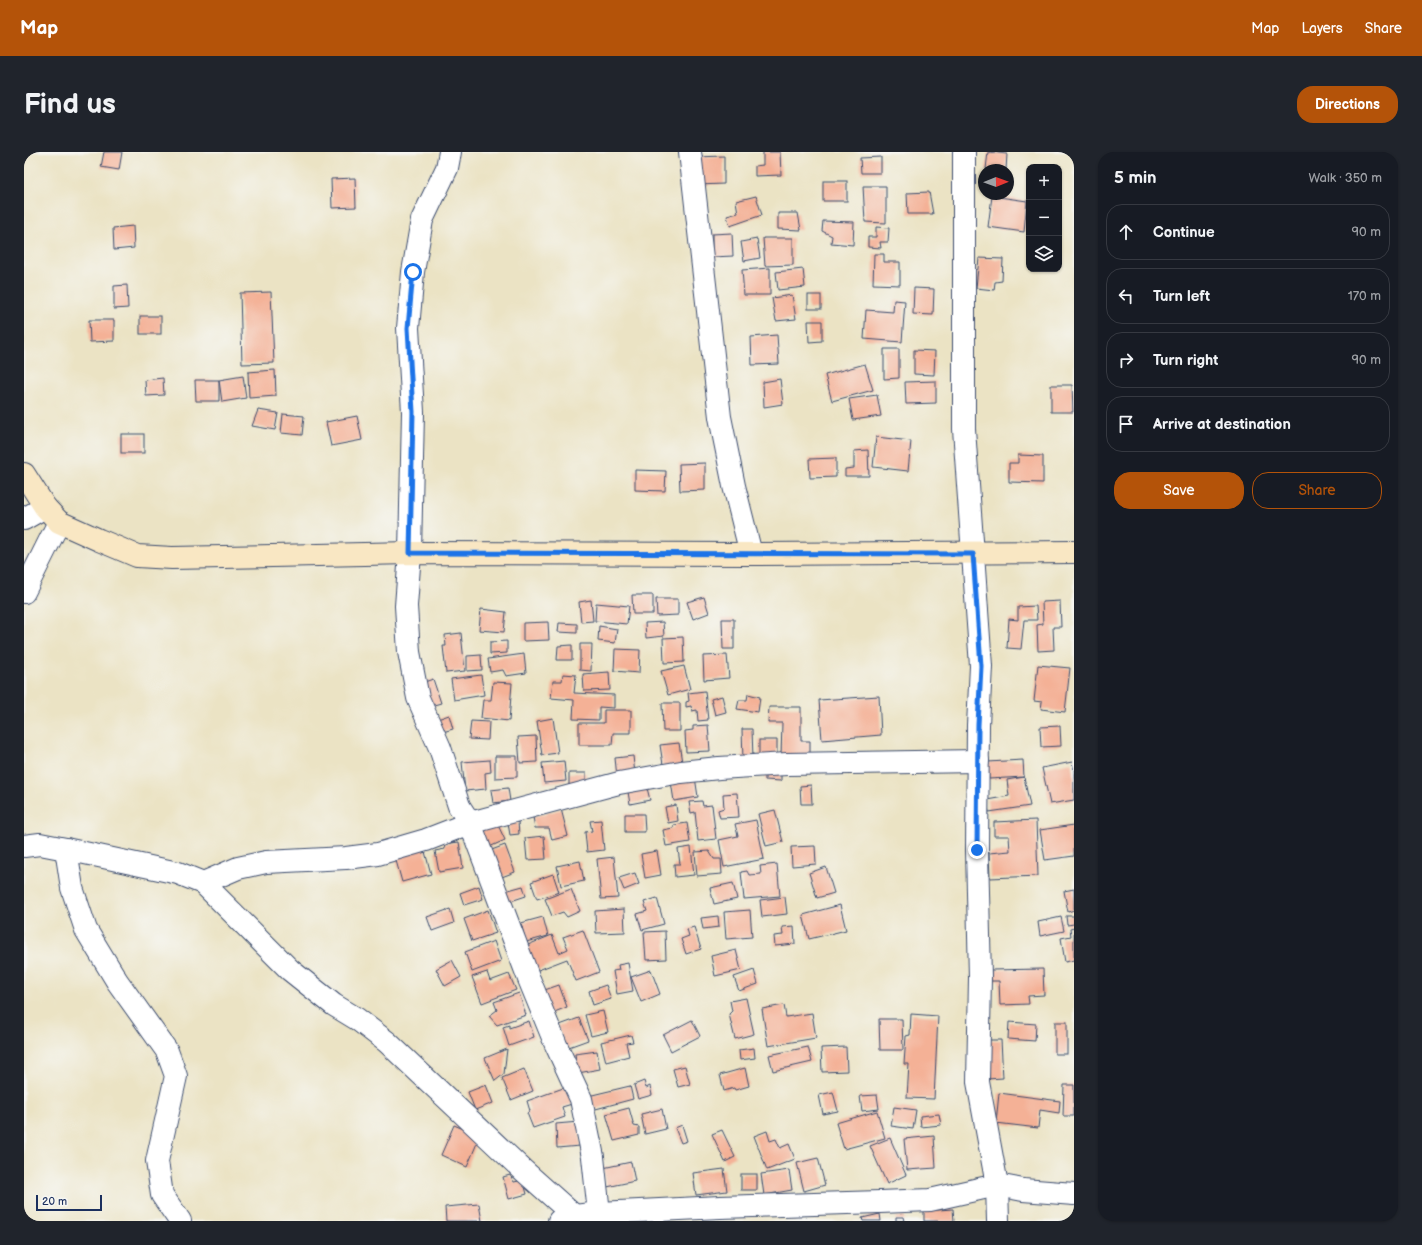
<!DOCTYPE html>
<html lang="en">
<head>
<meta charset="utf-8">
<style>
  body { margin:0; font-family:"Balsamiq Sans",sans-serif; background:#20242c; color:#f1f3f6 }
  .controls { position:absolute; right:12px; top:12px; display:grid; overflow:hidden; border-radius:8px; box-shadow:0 1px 3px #0004 }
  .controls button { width:36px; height:36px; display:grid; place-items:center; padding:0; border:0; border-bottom:1px solid #363941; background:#171b24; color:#f1f3f6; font:20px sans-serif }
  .compass { position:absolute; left:954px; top:12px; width:36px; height:36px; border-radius:50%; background:#171b24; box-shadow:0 1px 3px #0004; rotate:89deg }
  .scale { position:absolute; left:12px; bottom:10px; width:66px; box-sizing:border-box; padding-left:4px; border:2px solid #1b2f5e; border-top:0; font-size:11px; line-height:14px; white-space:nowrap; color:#1b2f5e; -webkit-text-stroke:3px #f6f6f2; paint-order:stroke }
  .stop { position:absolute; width:12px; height:12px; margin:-9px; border:3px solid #1a73e8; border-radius:50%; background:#fff }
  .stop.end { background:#1a73e8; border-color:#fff; box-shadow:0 1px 4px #0008 }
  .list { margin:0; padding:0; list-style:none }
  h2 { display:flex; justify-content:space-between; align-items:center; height:52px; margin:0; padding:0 16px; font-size:17px }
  h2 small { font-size:13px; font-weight:400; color:#9ea1a6 }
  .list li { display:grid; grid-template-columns:26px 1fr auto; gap:12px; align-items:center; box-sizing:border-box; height:56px; margin:0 8px 8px; padding:0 8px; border:1px solid #363941; border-radius:16px }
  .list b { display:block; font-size:15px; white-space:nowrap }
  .list em { font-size:13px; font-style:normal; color:#9ea1a6 }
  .actions { display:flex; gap:8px; padding:12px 16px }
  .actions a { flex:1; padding:9px 0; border:1px solid #b45309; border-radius:16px; text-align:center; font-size:14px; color:#b45309 }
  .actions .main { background:#b45309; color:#fff }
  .icon { flex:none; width:22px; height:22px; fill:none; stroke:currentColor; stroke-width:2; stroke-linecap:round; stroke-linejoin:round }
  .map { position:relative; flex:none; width:1050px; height:1069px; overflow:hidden; border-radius:16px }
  header { display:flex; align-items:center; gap:24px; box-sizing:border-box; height:56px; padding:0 20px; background:#b45309; color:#fff }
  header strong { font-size:19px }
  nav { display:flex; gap:22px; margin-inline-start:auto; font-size:14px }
  .intro { display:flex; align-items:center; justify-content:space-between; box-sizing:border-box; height:96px; padding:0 24px }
  h1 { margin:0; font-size:28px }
  .button { padding:10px 18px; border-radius:16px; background:#b45309; color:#fff; font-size:14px; font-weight:700 }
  main { display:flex; gap:24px; padding:0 24px }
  aside { flex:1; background:#171b24; border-radius:16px; box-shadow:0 1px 3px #0004 }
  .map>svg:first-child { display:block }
  .building { fill:#f4b196 }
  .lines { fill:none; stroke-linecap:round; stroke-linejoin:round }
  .street-casing { stroke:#3a4a6d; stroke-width:24 }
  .secondary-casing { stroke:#3a4a6d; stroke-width:24 }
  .street { stroke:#fff; stroke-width:22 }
  .secondary { stroke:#f9e7c3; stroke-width:22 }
  .route { stroke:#1a73e8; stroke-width:5 }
</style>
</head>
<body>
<header>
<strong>Map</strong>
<nav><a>Map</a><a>Layers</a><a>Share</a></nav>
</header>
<div class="intro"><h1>Find us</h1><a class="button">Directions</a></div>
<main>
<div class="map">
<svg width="1050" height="1069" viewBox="0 0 1050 1069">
  <rect width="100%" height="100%" fill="#f6f6f2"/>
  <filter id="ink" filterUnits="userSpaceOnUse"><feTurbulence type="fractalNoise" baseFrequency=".025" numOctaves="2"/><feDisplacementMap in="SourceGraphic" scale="8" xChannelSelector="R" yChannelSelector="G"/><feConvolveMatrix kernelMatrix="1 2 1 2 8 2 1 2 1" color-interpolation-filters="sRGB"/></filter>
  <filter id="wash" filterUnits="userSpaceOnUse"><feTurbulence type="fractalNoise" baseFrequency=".012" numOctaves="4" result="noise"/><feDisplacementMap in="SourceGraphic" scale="16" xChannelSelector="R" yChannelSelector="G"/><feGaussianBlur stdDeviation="0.9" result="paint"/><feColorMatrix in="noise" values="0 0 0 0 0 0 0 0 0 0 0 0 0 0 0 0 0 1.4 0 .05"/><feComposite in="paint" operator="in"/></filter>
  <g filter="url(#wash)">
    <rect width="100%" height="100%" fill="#ebe3c4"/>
    <g id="blocks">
      <!-- building -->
      <g class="building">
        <path d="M80 0H98L95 18 77 15Z"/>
        <path d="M739 0H756L757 23 731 24V14L739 13Z"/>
        <path d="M964 0 983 2 982 18 962 17Z"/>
        <path d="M700 4V32L673 33 672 5Z"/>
        <path d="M857 5V21H837L836 6Z"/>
        <path d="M331 26 332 55 308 56 307 27Z"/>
        <rect x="799" y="29" width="24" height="20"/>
        <path d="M839 34H862V71L841 70Z"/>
        <path d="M905 40 909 62H884L883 41Z"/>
        <path d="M732 44 738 63 706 74 703 64 714 61 712 49Z"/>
        <path d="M968 44 1003 49 1000 80 964 75Z"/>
        <path d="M754 61H774L777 78 754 77Z"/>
        <path d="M799 69 830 70 829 93 807 91 808 84 798 79Z"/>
        <path d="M109 74 110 96 90 98 89 76Z"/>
        <path d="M852 75 865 76 864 90H856L857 96 844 95V85H852Z"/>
        <path d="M708 81 709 104 688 105V82Z"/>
        <path d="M739 86H769V113L741 114Z"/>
        <path d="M733 87 736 106 720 109 717 90Z"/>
        <path d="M850 102H860V110H876V133L849 132Z"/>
        <path d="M955 106 979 107 978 129 971 130 970 138 952 136Z"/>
        <path d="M746 116V143H720L718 118Z"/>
        <path d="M779 117 781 135 754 138 752 120Z"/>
        <path d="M103 133 104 156 90 157V134Z"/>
        <path d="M890 136 910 137 909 163 889 162Z"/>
        <path d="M247 140 250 211 218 212 216 141Z"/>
        <path d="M768 143 772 167 752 169 748 146Z"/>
        <rect x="784" y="143" width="13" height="14"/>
        <path d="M870 148 881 149 878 190 840 187 842 158 869 160Z"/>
        <rect x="116" y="164" width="21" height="18"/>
        <path d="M65 168H90V189L66 190Z"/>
        <path d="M784 169H798V189L785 190Z"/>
        <path d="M753 183 755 212 728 213 727 185Z"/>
        <path d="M860 197H875V226L860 227Z"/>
        <path d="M890 198 911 199 910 223 890 222Z"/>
        <path d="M841 212 849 238 808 249 801 223Z"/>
        <path d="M251 218 252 244 225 246 224 220Z"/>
        <path d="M219 224 222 246 198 250 195 228V249H172L171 228H195Z"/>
        <path d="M139 226 140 243 122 244 121 228Z"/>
        <path d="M756 227 759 252 740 255 739 230Z"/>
        <path d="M912 229V251L882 252 881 230Z"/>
        <path d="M1027 233H1048L1049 260H1027Z"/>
        <path d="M853 243 857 264 829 268 825 247Z"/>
        <path d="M234 258 254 261 251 278 228 274Z"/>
        <path d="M259 262 280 264 278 283 257 281Z"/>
        <path d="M333 264 338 288 307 294 302 270Z"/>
        <rect x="97" y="282" width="23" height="19"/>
        <path d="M852 285 887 289 884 319 849 315Z"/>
        <path d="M844 298 845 324H821V317L830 316V299Z"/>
        <path d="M994 303 1019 304V331L985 330V311H994Z"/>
        <path d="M812 306V325L786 326 785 307Z"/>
        <path d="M681 311V338L656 339 655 312Z"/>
        <path d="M611 318 642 319 641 339 611 338Z"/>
        <path d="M608 443H629V462H609Z"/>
        <path d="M680 445 685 461 669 467 663 450Z"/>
        <path d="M632 447H654V463L633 464Z"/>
        <path d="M567 448 569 469 557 470 555 450Z"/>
        <path d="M1036 449 1037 475H1029L1030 498 1014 499 1013 473 1019 472 1018 450Z"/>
        <path d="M572 451 605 454 603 472 571 469Z"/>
        <path d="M1012 454 1013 468H1000L997 497 983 496 985 467 994 468V455Z"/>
        <path d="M457 457 482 460 480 480 455 478Z"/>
        <path d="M698 467H710V497H699Z"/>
        <path d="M524 470 525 488 499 489V471Z"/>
        <path d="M639 470 640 484 622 486 621 471Z"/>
        <path d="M535 471 553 472V481L534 480Z"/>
        <path d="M575 474 593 477 591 491 574 489Z"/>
        <path d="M437 481 441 519 422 521 419 494H422L421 483Z"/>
        <path d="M659 485 660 510 640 511 639 486Z"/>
        <path d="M483 489V501L466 502V490Z"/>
        <path d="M556 492H568L567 519 556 518Z"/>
        <path d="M548 493V508H533L534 494Z"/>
        <path d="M591 497 616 498 615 521 590 519Z"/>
        <path d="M500 502 502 521 482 524 479 518 466 520 464 507Z"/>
        <path d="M457 503 458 518 443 519V504Z"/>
        <path d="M703 503 705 526 680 528 679 504Z"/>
        <path d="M1014 513 1046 516 1041 560 1017 557 1018 550 1010 549Z"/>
        <path d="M660 514 666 537 644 543 637 519Z"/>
        <path d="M585 520 586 538 560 539 559 522Z"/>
        <path d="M539 522 552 523 550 541 590 543V556L575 555V568L549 567 550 548 527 546 529 529H538Z"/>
        <path d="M457 523 460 543 430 548 427 527Z"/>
        <path d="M409 527 417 551 403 555 395 532Z"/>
        <path d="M469 530 488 531 485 569 457 566 459 548H467Z"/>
        <path d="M681 539 684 568 674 569 673 558 668 559 667 554 662 555V550L665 549 664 541Z"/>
        <path d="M724 542 736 545 734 560 713 557 715 548H723Z"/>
        <path d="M698 544 702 560 691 563 687 547Z"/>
        <path d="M855 544 857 583 798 588 795 548Z"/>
        <path d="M638 551H656V579H639Z"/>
        <path d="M745 555H777V589H786V604H757L758 571H744Z"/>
        <path d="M580 558H607V581H589L588 593H555V571H580Z"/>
        <path d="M425 563 429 577 412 582 408 569Z"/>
        <path d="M529 566 534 601 518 603 513 569Z"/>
        <path d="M447 569 465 570 464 588 445 587Z"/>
        <path d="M684 573 686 599 662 600 661 579 669 578V574Z"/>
        <path d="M1036 574 1037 594 1017 595 1016 575Z"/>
        <path d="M718 577H728L729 607 719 608Z"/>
        <path d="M512 584 513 610 496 611 494 585Z"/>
        <rect x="735" y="588" width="18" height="16"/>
        <path d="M655 591 659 617 640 619 636 593Z"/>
        <path d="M471 604H493V625L471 626Z"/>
        <path d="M609 604 611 622 593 625 591 606Z"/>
        <path d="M466 608 467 620 461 621 462 637 441 639 438 610Z"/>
        <path d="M999 608 1000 625 965 627 964 610Z"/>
        <path d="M540 609 542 629 520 631 518 611Z"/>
        <path d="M1048 610 1050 619V648L1026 652 1018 616Z"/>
        <path d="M741 619H757V629L741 628Z"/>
        <rect x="545" y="621" width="17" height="13"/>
        <path d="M671 625 674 645 650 649 647 630Z"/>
        <path d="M1000 625 1006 654 965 660 963 648 985 644 983 628Z"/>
        <path d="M787 633 788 652H777L776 634Z"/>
        <path d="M484 636 486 649 469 651 467 638Z"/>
        <path d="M623 636 626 648 606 652 604 640Z"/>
        <path d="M713 641 715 665 696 666 694 658 700 656 699 642Z"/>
        <path d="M678 649 679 654 688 653 692 687 674 689 671 660 667 661 665 650Z"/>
        <path d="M652 653 654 669 644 671 641 655Z"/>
        <path d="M537 657 544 684 528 688 525 676H511L509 665Z"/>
        <path d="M751 658 759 690 742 694 734 662Z"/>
        <path d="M601 662H620L621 680H601Z"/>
        <path d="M577 668 580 698 563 700 561 680 568 679 566 669Z"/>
        <path d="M732 668 740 707 700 715 695 688 714 684 711 672Z"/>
        <path d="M1012 668 1014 724 966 726 965 701 986 699 985 684H970V670Z"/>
        <path d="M494 670 495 682 486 683 484 671Z"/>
        <path d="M473 671 481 688 463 696 455 680Z"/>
        <path d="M663 671 666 690 642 694 639 678 649 676 650 673Z"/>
        <path d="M1050 673V704L1021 708 1016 678Z"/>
        <path d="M520 684 522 707 503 708 501 686Z"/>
        <path d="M435 690 439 716 415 720 411 699 421 697 420 692Z"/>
        <path d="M481 693 491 720 475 726 465 699Z"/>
        <path d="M791 694 792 712 768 714 767 695Z"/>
        <path d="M667 695 670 723 651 725 650 712H656L654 697Z"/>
        <path d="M400 696 407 722 378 730 371 705Z"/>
        <path d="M633 699 637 723 621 726 617 702Z"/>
        <path d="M685 699 690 707H697L698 722 673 724 671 700Z"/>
        <path d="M590 705 594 746 577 747 573 707Z"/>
        <path d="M556 709 560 729 537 734 533 714Z"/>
        <path d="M753 712 756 744 720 747 717 720 723 719 725 723 737 722 736 714Z"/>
        <path d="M802 715 810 741 793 746 785 721Z"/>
        <path d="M611 721 615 732 600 738 595 726Z"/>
        <path d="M529 722 535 740 513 747 507 730Z"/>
        <path d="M709 731 713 747 690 752 686 736Z"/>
        <path d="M455 734 459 747 440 753 436 741Z"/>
        <path d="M499 734 502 744 484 750 481 739Z"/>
        <path d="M547 737 556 759 543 765 539 760 528 764 521 747Z"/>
        <path d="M1050 737V758L1044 760 1040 739Z"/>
        <path d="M761 745 763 762 738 765 736 748Z"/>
        <path d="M633 746 640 772 618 778 613 762 623 759 620 750Z"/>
        <path d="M816 753 822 778 785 787 779 763Z"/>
        <path d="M426 757 430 771 408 779 403 765Z"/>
        <path d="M600 757 601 780 572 781 571 759Z"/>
        <path d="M464 758 472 781 448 789 440 767Z"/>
        <path d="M726 758 728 785 702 787 700 760Z"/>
        <path d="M694 764 695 775 679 777 677 766Z"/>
        <path d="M1042 764H1050V772L1043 773Z"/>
        <path d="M519 765 524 784 502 790 497 771Z"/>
        <path d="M1037 765 1040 779 1016 784 1014 770Z"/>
        <path d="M770 774 771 792 751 794 750 784 759 783 758 775Z"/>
        <path d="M670 775 677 797 662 802 657 787 665 784 663 777Z"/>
        <path d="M1050 776V808L1041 810 1037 786 1047 784 1046 777Z"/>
        <path d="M559 778 575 820 552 829 543 807 509 820 499 795 528 783 535 801 544 797 539 785Z"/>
        <path d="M641 779 642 807 622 808 620 780Z"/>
        <path d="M470 789 477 809 448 820 441 800Z"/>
        <path d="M712 798 717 818 691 824 687 804Z"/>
        <path d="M428 808 437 825 421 834 412 817Z"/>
        <path d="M604 811 609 839 593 842 589 819 595 818 594 813Z"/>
        <path d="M1019 817 1020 843 1004 844 1005 852 976 853 975 829H967V818Z"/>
        <path d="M627 818 636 842 617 850 607 825Z"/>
        <path d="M730 818 734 832 715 839 710 825Z"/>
        <path d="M463 820 466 829 485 822 492 838 458 851 448 825Z"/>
        <path d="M535 833 543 855 523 863 515 840Z"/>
        <path d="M582 833 587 847 569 853 565 839Z"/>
        <path d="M495 841 502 863 473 873 465 864 473 858 470 850Z"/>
        <path d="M722 846 730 882 711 887 705 862 708 859 706 849Z"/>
        <path d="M760 853 762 865 788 861 792 886 744 894 738 857Z"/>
        <path d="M579 859 584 880 567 884 561 863Z"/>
        <path d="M887 862 914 864 910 947 883 946 885 912H880L882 884 886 883Z"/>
        <path d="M555 866 564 888 542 896 533 874Z"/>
        <path d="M855 867H878L879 898H856Z"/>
        <path d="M668 868 676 884 647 899 639 883Z"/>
        <path d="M505 869 510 885 485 894 479 875 485 873V876Z"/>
        <path d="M985 870 1012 872 1011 889 984 887Z"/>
        <rect x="1031" y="870" width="12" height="32"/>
        <path d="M607 883 609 890 602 891 605 904 582 910 577 890Z"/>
        <path d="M961 888H977L979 926 963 927Z"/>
        <path d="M784 895 788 910 749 919 745 903Z"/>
        <path d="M822 895 823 919 798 920 797 896Z"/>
        <path d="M730 896 731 906 716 908 715 898Z"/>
        <path d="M483 897 480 922 471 929 461 906Z"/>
        <path d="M573 899 576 917 554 921 551 902Z"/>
        <path d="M661 914 666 932 654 935 649 917Z"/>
        <path d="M721 916 725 934 711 938 710 936 700 939 696 923Z"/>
        <path d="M500 917 509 939 487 948 478 926Z"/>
        <path d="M620 929 622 936 626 934 628 943 614 947 610 933Z"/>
        <path d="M462 933 469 951 451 958 444 940Z"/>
        <path d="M1040 933H1050V964H1039Z"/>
        <path d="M606 934 609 947 568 958 564 944Z"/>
        <path d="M542 935 548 952 538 955 541 965 509 976 503 961 506 959 503 949Z"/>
        <path d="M809 940 814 959 799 962 795 943Z"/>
        <path d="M975 941 1036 949 1035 961 1016 958 1014 976 972 971Z"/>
        <path d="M853 943 855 957 838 959 836 944Z"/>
        <path d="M870 955 892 958 889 977 867 974Z"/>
        <path d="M605 956 610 974 615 975V983L590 989 582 962Z"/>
        <path d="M638 957 642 977 621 982 617 962Z"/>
        <path d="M853 959 861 986 820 997 812 971Z"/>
        <path d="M915 962 917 973 897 975 896 964Z"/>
        <path d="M555 970 556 994 533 996 532 972Z"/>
        <path d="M430 973 456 984 443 1015 417 1003Z"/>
        <path d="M658 973 663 989 657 991 651 976Z"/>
        <path d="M698 978 711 1005 701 1010 688 982Z"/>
        <path d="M743 979 746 989 752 987 756 996 765 992 771 1007 743 1018 730 984Z"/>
        <path d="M910 984 912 1016 883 1018 880 987Z"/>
        <path d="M866 986 882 1023 863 1032 846 994Z"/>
        <path d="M794 1006 801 1033 780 1039 773 1011Z"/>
        <path d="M607 1010 611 1029 583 1035 579 1016Z"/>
        <path d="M700 1017 703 1039 672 1043 669 1021Z"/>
        <path d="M765 1018 768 1038 740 1043 737 1022Z"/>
        <rect x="717" y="1022" width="16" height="16"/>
        <path d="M486 1023 490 1030 499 1028 503 1042 485 1047 479 1025Z"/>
        <path d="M455 1052 458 1069H422L421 1055Z"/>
        <path d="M929 1057 930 1069H900V1059Z"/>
        <path d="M856 1062 857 1069H839L838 1066Z"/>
        <path d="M872 1065H880L881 1069H872Z"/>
      </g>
    </g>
  </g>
  <g filter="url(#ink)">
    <use href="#blocks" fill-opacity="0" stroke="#3a4a6d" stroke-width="1"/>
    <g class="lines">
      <defs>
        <g id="street">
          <path d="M426 0 423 16 398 68 389 120 384 176 389 260 386 401 382 454 385 500 394 546 416 596 435 654 446 671 505 827 532 893 557 947 569 1005 575 1061"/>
          <path d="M666 0 696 265 710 334 727 402"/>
          <path d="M940 0V277L957 514 954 573 953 698 956 826 954 930 973 1033 974 1069"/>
          <path d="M0 367 21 355"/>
          <path d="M0 440 35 370"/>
          <path d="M0 694 16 692 42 697 154 721 179 731 214 716 242 710 322 706 354 702 402 688 446 671 595 631 657 620 695 616 763 612 954 609"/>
          <path d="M42 697 48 736 62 778 93 829 143 899 152 924 133 1009 138 1043 156 1069"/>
          <path d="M179 731 266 818 310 853 333 867 363 890 500 1019 556 1069"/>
          <path d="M535 1069 551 1064 575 1061 696 1055 856 1050 906 1048 973 1033 999 1038 1050 1042"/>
        </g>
        <path id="secondary" d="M0 322 21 355 35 370 75 388 113 404 148 406 386 401 727 402 1050 400"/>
      </defs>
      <!-- street casing -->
      <use href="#street" class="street-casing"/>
      <!-- secondary casing -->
      <use href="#secondary" class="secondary-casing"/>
      <!-- street -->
      <use href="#street" class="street"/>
      <!-- secondary -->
      <use href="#secondary" class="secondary"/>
    </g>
  </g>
  <g class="lines" filter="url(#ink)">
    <!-- route -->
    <path class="route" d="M389 120 384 176 389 260 386 401 949 402 957 514 954 573 953 698"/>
  </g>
</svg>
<div class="controls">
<button>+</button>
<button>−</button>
<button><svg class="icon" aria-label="layers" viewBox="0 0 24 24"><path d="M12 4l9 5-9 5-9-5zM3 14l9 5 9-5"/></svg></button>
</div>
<svg class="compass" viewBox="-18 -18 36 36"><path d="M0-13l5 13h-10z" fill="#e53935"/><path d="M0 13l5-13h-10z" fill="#9ea1a6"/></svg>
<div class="scale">20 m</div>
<div class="stop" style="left:389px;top:120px"></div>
<div class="stop end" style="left:953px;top:698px"></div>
</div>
<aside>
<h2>5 min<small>Walk · 350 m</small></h2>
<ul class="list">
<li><svg class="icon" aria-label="ahead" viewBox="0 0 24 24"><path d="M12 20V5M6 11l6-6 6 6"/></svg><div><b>Continue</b></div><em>90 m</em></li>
<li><svg class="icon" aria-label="left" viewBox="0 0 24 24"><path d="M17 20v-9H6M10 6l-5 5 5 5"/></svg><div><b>Turn left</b></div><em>170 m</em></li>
<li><svg class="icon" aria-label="right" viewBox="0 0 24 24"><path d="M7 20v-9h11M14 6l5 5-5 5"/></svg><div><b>Turn right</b></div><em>90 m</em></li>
<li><svg class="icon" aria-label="arrive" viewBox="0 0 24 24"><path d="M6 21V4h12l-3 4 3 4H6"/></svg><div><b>Arrive at destination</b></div></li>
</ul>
<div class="actions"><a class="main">Save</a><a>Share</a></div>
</aside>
</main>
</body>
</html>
